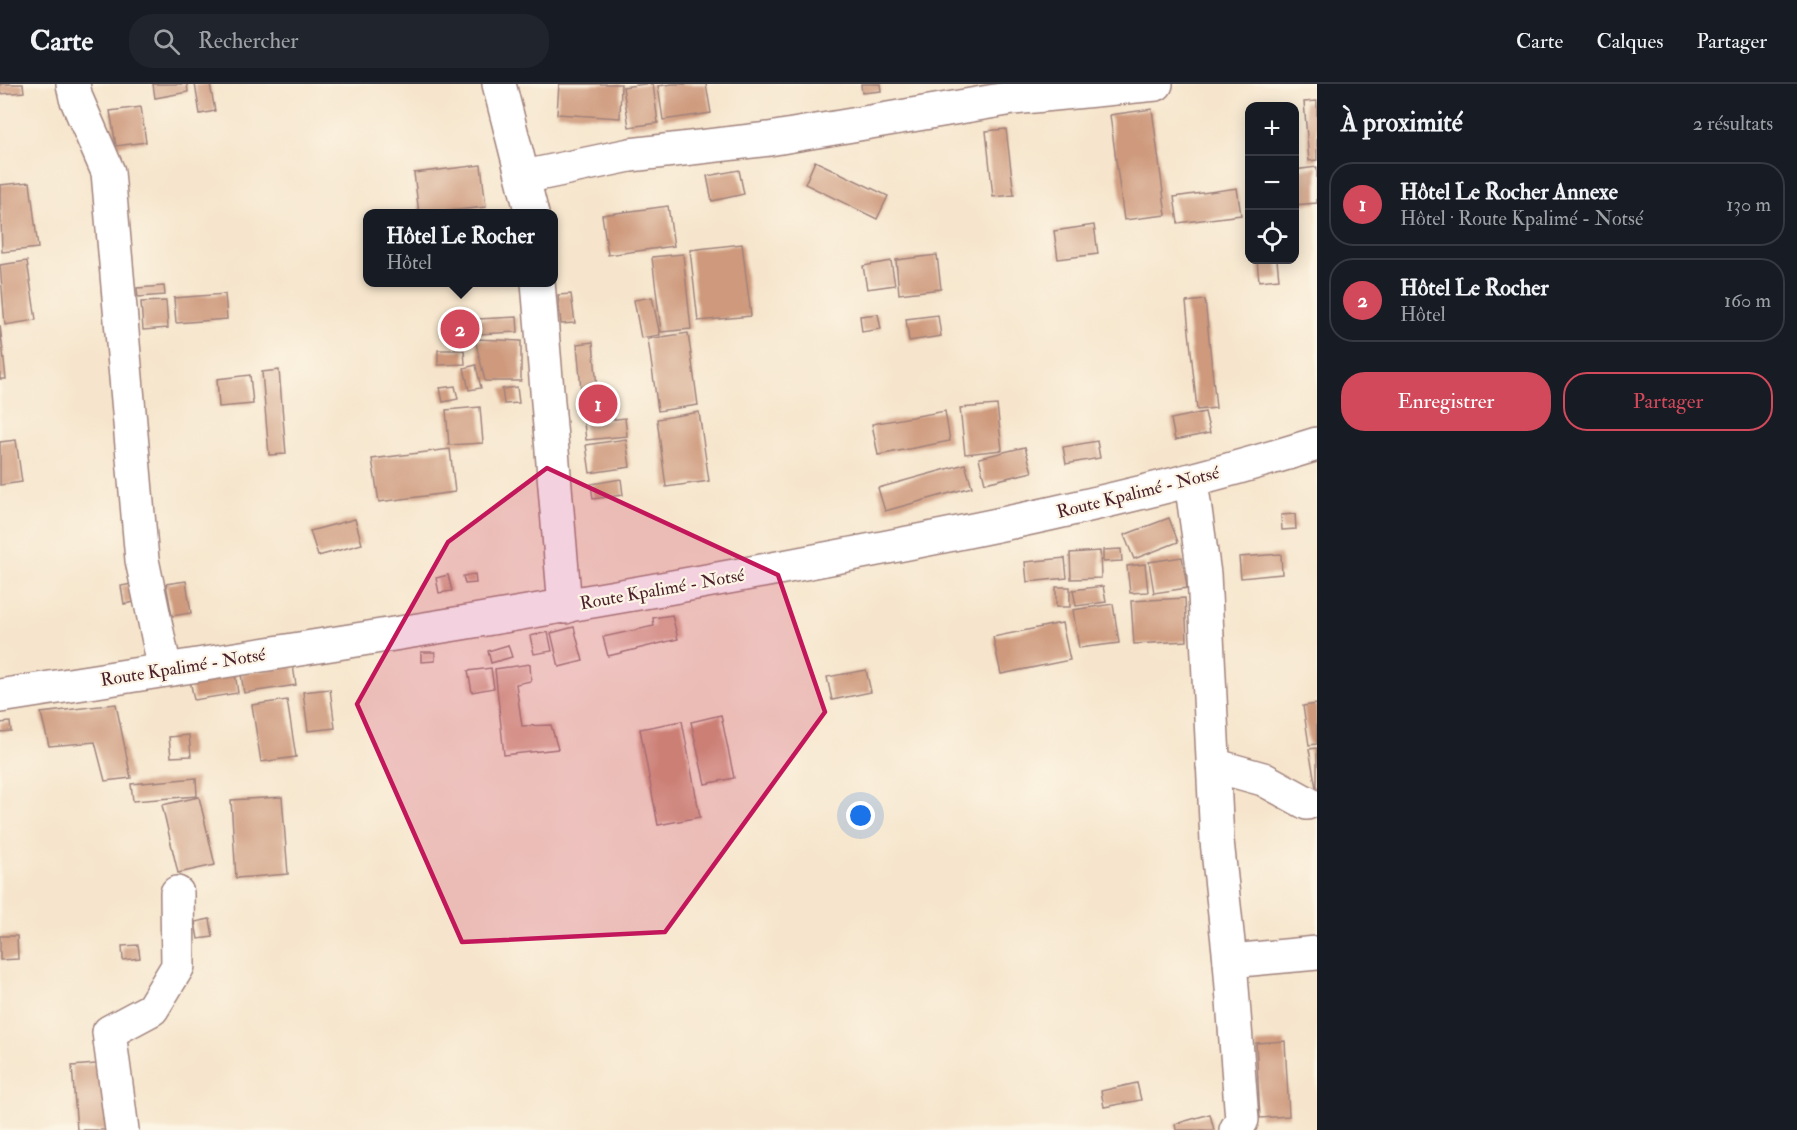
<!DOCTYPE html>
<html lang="fr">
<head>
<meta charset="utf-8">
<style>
  body { margin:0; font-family:"IM FELL Double Pica",serif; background:#20242c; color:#f1f3f6 }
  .controls { position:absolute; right:18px; top:18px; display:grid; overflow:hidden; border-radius:12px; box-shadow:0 3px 15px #0003 }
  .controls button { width:54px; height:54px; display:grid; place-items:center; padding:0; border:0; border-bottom:2px solid #363941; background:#171b24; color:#f1f3f6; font:30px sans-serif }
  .you { position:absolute; left:861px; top:732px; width:21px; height:21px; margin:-15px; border:4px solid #fff; border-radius:50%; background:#1a73e8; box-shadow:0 0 0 9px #1a73e833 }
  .badge { display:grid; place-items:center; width:39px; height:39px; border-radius:50%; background:#d1495b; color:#fff; font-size:20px; font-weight:700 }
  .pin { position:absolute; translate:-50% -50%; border:3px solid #fff; box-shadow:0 2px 6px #0006 }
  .popup { position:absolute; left:363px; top:125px; width:195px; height:78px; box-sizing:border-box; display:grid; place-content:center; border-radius:12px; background:#171b24; filter:drop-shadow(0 2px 4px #0005); font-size:20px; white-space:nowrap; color:#9ea1a6 }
  .popup b { font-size:22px; color:#f1f3f6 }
  .popup::after { content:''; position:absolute; left:50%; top:100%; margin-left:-12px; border:12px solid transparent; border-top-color:#171b24 }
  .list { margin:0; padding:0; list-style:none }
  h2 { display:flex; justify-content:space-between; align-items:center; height:78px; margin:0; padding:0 24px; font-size:26px }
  h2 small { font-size:20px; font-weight:400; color:#9ea1a6 }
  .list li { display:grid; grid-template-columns:39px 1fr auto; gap:18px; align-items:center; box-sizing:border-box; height:84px; margin:0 12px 12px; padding:0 12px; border:2px solid #363941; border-radius:24px }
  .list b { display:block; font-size:22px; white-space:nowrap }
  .list p { margin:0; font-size:20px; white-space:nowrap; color:#9ea1a6 }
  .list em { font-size:20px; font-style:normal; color:#9ea1a6 }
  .actions { display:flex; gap:12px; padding:18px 24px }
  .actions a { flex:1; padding:14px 0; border:2px solid #d1495b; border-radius:24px; text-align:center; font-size:21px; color:#d1495b }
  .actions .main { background:#d1495b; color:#fff }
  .icon { flex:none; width:33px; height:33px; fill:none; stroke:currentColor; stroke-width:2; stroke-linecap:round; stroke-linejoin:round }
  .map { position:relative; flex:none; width:1317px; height:1046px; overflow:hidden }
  header { display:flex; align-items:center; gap:36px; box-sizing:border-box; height:84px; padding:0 30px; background:#171b24; border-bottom:2px solid #363941 }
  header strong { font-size:28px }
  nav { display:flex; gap:33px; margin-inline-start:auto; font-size:21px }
  .search { width:420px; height:54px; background:#20242c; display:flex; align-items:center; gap:15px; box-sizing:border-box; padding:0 21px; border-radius:24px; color:#9ea1a6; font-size:22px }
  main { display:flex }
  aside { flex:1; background:#171b24 }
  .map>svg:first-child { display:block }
  .building { fill:#ce997c }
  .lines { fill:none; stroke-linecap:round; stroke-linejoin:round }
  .minor-casing { stroke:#a0827c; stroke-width:36 }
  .major-casing { stroke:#a0827c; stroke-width:36 }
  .minor { stroke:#fff; stroke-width:33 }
  .major { stroke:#fff; stroke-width:33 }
  .marked { fill:#c2185b; fill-opacity:0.2; stroke:#c2185b; stroke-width:4.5; stroke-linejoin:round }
  .labels { text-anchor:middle; stroke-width:4.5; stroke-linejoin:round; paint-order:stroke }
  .street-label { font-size:18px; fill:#4a1f2b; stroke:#fcf5e5 }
</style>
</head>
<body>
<header>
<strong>Carte</strong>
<div class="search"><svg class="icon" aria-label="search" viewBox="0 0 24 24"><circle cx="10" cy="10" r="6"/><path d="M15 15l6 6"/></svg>Rechercher</div>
<nav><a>Carte</a><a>Calques</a><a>Partager</a></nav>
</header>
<main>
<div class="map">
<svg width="1317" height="1046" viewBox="0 0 1317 1046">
  <rect width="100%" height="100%" fill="#fcf5e5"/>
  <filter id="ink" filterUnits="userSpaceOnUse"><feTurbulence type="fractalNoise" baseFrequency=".0167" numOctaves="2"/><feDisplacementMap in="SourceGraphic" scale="12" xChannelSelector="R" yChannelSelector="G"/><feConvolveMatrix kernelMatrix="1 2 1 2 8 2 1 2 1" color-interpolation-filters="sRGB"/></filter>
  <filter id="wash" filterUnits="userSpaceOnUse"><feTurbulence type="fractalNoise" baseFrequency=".008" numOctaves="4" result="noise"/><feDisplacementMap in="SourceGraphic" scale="24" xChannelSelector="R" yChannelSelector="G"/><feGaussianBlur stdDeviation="1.35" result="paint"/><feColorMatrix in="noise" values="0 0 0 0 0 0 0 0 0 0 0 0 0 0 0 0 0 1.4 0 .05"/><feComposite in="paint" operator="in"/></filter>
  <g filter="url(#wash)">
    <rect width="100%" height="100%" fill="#f6e5cc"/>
    <g id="blocks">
      <!-- building -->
      <g class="building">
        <path d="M0 0H23L24 8 0 10Z"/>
        <path d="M153 0H187L188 8 155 14Z"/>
        <path d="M195 0H210L215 27 200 30Z"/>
        <path d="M559 0H621L620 34 557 30Z"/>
        <path d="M645 0H653L658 39 629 43 623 3Z"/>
        <path d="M673 0H706L711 29 663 36 658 2Z"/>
        <path d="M861 0H880L881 7 862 9Z"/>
        <path d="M1317 17V76L1309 77 1304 18Z"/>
        <path d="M141 23 146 58 116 62 110 27Z"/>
        <path d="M1152 25 1166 131 1124 136 1110 31Z"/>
        <path d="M1006 45 1014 111 993 113 986 47Z"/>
        <path d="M815 77 888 112 877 135 805 100Z"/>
        <path d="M481 81 486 123 419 130 414 89Z"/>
        <path d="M1317 83V119L1294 121V86Z"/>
        <path d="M739 86 744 110 712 117 707 92Z"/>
        <path d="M30 98 38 164 2 168 0 101Z"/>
        <path d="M1237 104 1241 131 1178 139 1174 113Z"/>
        <path d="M668 122 674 162 608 171 602 131Z"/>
        <path d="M1094 141 1098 170 1058 175 1054 147Z"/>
        <path d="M742 160 751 232 698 237 690 166Z"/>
        <path d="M683 170 691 245 661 248 652 173Z"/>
        <path d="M937 171 941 205 899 210 896 176Z"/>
        <path d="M1257 176H1277L1279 195 1259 197Z"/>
        <path d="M27 177 36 236 5 241 0 181Z"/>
        <path d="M891 177 895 201 867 205 863 182Z"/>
        <path d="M164 202 165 211 138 213 137 204Z"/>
        <path d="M225 210 227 235 176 239 174 214Z"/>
        <path d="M571 210 575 239 561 240 558 211Z"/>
        <path d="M652 213 660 251 641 254 634 216Z"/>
        <path d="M1205 216 1216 324 1197 326 1186 218Z"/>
        <path d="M166 217 168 244 143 246 141 218Z"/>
        <path d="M878 230 881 245 862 248 860 232Z"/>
        <path d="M938 231 941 252 909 257 906 235Z"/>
        <path d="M517 233 518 248 459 251 458 236Z"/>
        <path d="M0 241 6 295H0Z"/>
        <path d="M688 249 698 321 658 327 648 255Z"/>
        <path d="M475 255 521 257V297H485Z"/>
        <path d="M593 258 597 304 581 305 577 260Z"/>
        <path d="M438 266H464L465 280 438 281Z"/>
        <path d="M476 281 481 304 469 306 464 284Z"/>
        <path d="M279 286 286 370 269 371 262 288Z"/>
        <path d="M250 291 253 320 219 323 217 295Z"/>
        <path d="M455 302 458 315 443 318 440 304Z"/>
        <path d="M517 303 519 319 504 320 502 305Z"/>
        <path d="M600 310 603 332 588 334 585 313Z"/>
        <path d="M997 321 1002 366 965 370 960 324Z"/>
        <path d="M480 323 483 359 449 361 446 326Z"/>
        <path d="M945 327 950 357 878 371 872 340Z"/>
        <path d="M699 328 709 397 666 403 657 335Z"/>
        <path d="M1205 328 1210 349 1175 356 1171 335Z"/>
        <path d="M625 334 627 352 586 356 584 339Z"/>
        <path d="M626 355 630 383 590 389 586 361Z"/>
        <path d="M16 356 22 398 0 401V358Z"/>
        <path d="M1097 357 1100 374 1066 380 1063 363Z"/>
        <path d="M1025 363 1032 388 985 399 979 374Z"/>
        <path d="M450 365 455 408 379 418 372 375Z"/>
        <path d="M965 380 972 403 885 427 878 404Z"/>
        <path d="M621 395 623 411 593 415 591 400Z"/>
        <path d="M1295 430 1296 445 1282 446 1281 431Z"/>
        <path d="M1169 434 1178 458 1134 475 1124 451Z"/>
        <path d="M355 435 362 460 318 472 310 447Z"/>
        <path d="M1121 465 1122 477 1103 478V466Z"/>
        <path d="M1100 467 1101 494 1071 495 1070 469Z"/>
        <path d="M1281 470 1282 490 1241 494 1239 473Z"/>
        <path d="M1182 473 1187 504 1154 509 1149 478Z"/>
        <path d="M1065 474 1067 494 1027 498 1025 478Z"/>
        <path d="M1145 480 1148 508 1130 509 1127 482Z"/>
        <path d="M475 490 476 499 465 500 463 492Z"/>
        <path d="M448 491 452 507 439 509 436 494Z"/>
        <path d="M186 497 191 529 172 532 166 500Z"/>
        <path d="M137 499 140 517 124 520 121 502Z"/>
        <path d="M1103 502 1106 518 1076 522 1073 506Z"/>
        <rect x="1056" y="503" width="14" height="20"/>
        <path d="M1185 514 1187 557 1134 560 1131 517Z"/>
        <path d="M1113 520 1119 559 1079 564 1073 526Z"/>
        <path d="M672 531 678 555 608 572 603 553 654 542 653 534Z"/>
        <path d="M1062 539 1070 576 1001 590 993 553Z"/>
        <path d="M574 543 583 577 559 583 551 549Z"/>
        <path d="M548 548 552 567 534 570 530 552Z"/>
        <path d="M508 561 512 573 491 579 488 567Z"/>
        <path d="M421 568H435V577L421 578Z"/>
        <path d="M530 580 531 597 516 600 522 642 551 641 558 665 504 671 495 585Z"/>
        <path d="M293 582 296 601 244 609 241 590Z"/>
        <path d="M491 584 494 604 472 608 468 587Z"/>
        <path d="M866 586 871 608 832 616 827 593Z"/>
        <path d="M235 589 238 609 194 616 190 596Z"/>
        <path d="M330 605 335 644 308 647 303 608Z"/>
        <path d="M287 616 296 673 261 678 252 621Z"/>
        <path d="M116 620 131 694 105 697 95 658 49 662 41 629Z"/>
        <path d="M1317 620V660L1309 661 1303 622Z"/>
        <path d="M721 631 734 694 705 700 691 638Z"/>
        <path d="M682 637 700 733 658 741 640 645Z"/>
        <path d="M10 638 11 647 0 648V639Z"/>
        <path d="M189 651 191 672 171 673 169 653Z"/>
        <path d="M1317 664V704H1316L1309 665Z"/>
        <path d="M196 694 197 712 133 717 131 700Z"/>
        <path d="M199 713 215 781 178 789 162 721Z"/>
        <path d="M282 713 288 790 236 794 231 716Z"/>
        <path d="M210 835 213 853 198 855 195 838Z"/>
        <path d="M0 852H17L18 875 0 876Z"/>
        <path d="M138 861 140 874 123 876 122 862Z"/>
        <path d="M1285 957 1289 1032 1260 1034 1256 959Z"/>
        <path d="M108 979 113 1046H77L72 982Z"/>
        <path d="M1137 999 1141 1016 1104 1023 1101 1007Z"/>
        <path d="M1210 1030 1214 1046H1176L1175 1040Z"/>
      </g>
    </g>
  </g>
  <g filter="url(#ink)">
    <use href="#blocks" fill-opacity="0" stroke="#a0827c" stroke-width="1.5"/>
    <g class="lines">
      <defs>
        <g id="minor">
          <path d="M73 0 76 14 108 88 142 476 165 586"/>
          <path d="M499 0 532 130"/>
          <path d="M524 93 630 71 769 55 1013 14 1156 0"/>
          <path d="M538 198 565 523"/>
          <path d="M1191 397 1204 490 1217 757 1230 877 1242 1036 1236 1046"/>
          <path d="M1213 681 1263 695 1307 719"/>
          <path d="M1230 877 1317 869"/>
          <path d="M122 1046 109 948 152 925 178 882 177 809"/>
        </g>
        <path id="major" d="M0 612C260 571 520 532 778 484 959 450 1141 415 1317 360"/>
      </defs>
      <!-- minor casing -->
      <use href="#minor" class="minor-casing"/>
      <!-- major casing -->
      <use href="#major" class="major-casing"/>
      <!-- minor -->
      <use href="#minor" class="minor"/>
      <!-- major -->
      <use href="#major" class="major"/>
    </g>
  </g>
  <!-- marked area -->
  <path class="marked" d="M547 384 778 491 825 628 665 848 462 858 357 620 448 458Z"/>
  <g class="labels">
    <!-- street labels -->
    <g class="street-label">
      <text transform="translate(1138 408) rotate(-14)" y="6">Route Kpalimé - Notsé</text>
      <text transform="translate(662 505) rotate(-10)" y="6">Route Kpalimé - Notsé</text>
      <text transform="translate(183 583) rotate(-9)" y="6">Route Kpalimé - Notsé</text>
    </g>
  </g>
</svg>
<div class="controls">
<button>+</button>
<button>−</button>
<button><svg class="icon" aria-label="locate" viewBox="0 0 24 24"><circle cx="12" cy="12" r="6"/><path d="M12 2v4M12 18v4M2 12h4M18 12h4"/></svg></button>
</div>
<div class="you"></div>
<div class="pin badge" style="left:598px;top:320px">1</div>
<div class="pin badge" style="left:460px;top:245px">2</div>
<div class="popup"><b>Hôtel Le Rocher</b>Hôtel</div>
</div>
<aside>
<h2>À proximité<small>2 résultats</small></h2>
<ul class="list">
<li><span class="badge">1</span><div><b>Hôtel Le Rocher Annexe</b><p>Hôtel · Route Kpalimé - Notsé</p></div><em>130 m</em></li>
<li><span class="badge">2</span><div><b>Hôtel Le Rocher</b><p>Hôtel</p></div><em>160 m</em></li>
</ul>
<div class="actions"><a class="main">Enregistrer</a><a>Partager</a></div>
</aside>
</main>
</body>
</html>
